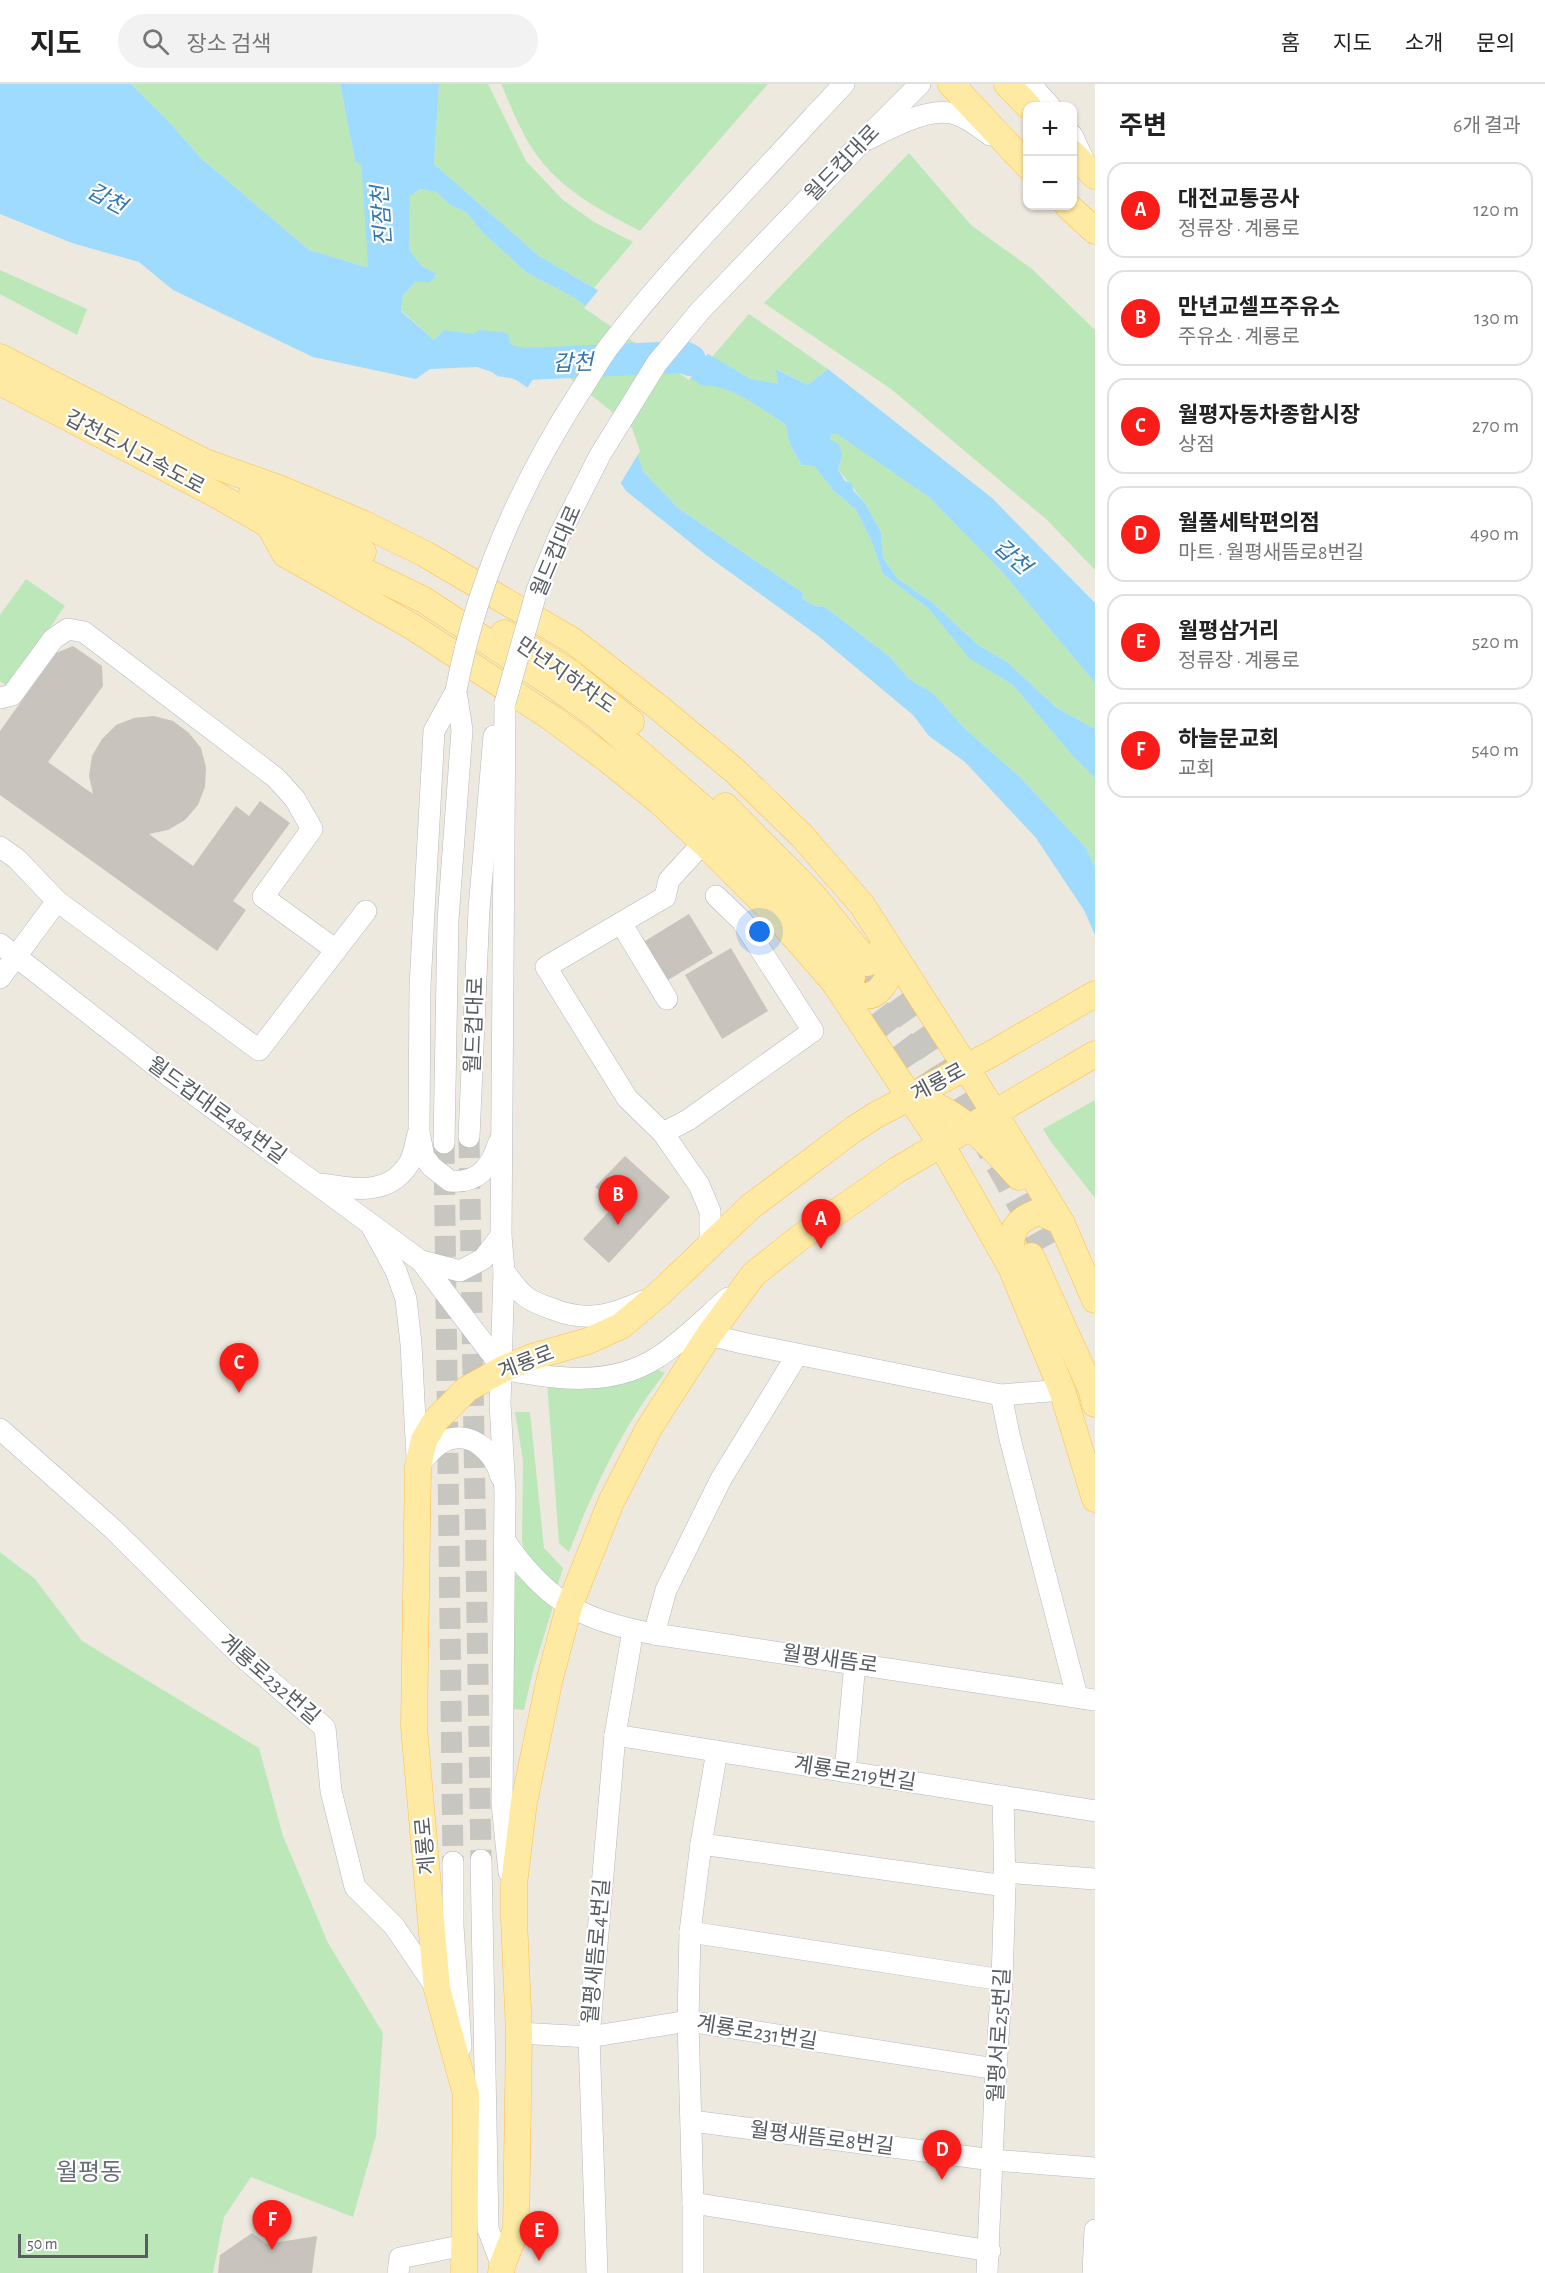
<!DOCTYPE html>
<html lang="ko">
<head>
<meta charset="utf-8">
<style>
  body { margin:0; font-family:"Alegreya Sans","Noto Sans KR",sans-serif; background:#f2f2f2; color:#222 }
  .controls { position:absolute; right:18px; top:18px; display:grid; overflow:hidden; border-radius:12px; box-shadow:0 2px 4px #0004 }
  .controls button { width:54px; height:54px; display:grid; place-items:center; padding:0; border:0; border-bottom:2px solid #e0e0e0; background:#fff; color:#222; font:30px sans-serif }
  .scale { position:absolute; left:18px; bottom:15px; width:130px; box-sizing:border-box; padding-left:6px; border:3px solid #585d62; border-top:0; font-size:16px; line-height:21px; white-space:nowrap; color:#585d62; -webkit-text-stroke:4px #fff; paint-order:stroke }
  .you { position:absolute; left:760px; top:848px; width:21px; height:21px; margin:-15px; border:4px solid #fff; border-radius:50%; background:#1a73e8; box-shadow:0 0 0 9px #1a73e833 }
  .badge { display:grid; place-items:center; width:39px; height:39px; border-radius:50%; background:#f91d1a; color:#fff; font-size:20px; font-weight:700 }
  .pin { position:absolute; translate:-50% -50px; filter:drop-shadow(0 2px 3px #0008) }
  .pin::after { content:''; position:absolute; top:32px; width:21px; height:18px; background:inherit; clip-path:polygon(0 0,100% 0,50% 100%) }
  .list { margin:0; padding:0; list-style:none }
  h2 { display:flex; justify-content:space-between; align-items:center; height:78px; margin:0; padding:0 24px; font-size:26px }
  h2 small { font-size:20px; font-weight:400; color:#767676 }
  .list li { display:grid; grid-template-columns:39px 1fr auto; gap:18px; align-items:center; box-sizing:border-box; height:96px; margin:0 12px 12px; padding:0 12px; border:2px solid #e0e0e0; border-radius:18px }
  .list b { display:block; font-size:22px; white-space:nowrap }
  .list p { margin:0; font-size:20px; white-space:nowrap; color:#767676 }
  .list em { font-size:20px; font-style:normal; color:#767676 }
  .icon { flex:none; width:33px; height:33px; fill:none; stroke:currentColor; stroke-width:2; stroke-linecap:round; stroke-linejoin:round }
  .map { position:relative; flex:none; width:1095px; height:2189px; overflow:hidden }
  header { display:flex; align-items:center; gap:36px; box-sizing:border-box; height:84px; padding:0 30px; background:#fff; border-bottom:2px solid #e0e0e0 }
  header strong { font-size:28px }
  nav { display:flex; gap:33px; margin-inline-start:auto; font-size:21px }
  .search { width:420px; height:54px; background:#f2f2f2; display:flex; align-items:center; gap:15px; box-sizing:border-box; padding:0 21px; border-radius:33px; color:#767676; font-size:22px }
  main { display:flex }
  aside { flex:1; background:#fff }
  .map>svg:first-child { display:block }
  .green { fill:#bce8b9 }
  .water { fill:#9edbff }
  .pier { fill:#ede9df }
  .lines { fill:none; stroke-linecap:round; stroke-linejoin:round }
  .river { stroke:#9edbff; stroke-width:32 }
  .building { fill:#c8c4bd }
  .minor-tunnel { stroke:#c8c6c0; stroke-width:21; stroke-dasharray:21 10; stroke-linecap:butt }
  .major-tunnel { stroke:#c8c6c0; stroke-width:26; stroke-dasharray:26 13; stroke-linecap:butt }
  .minor-casing { stroke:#b5b9be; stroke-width:22 }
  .major-casing { stroke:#febf48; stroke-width:27 }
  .minor { stroke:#fff; stroke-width:21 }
  .major { stroke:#ffeaa3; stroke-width:26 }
  .minor-bridge-casing { stroke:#b5b9be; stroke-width:22; stroke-linecap:butt }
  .minor-bridge { stroke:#fff; stroke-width:21 }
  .labels { text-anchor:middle; stroke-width:4.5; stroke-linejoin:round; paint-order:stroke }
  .street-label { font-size:21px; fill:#585d62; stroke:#fff }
  .water-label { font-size:22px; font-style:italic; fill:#3077b1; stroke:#fff }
  .quarter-label { font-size:24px; fill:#697074; stroke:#fff }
</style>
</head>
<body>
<header>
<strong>지도</strong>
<div class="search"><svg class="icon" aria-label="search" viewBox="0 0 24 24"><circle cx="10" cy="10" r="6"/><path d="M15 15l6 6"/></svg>장소 검색</div>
<nav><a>홈</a><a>지도</a><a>소개</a><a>문의</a></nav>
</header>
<main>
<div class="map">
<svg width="1095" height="2189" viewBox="0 0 1095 2189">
  <rect width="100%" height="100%" fill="#ede9df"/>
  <!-- green -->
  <g class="green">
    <path d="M131 0H340L355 77 391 106 377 176 366 183 309 166 202 75 169 38Z"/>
    <path d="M439 0H488L526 77 563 116 594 138 633 158 594 204 539 172 434 80Z"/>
    <path d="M501 0H768L640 147C600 126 559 105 534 67 520 47 511 22 501 0Z"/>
    <path d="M909 69 971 141 1032 185 1095 246V486L1047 436 891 305 764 219Z"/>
    <path d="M420 105 436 108 450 121 466 128 484 150 527 189 573 213 702 301C729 299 764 326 786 341L790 361 802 381 814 382 834 407 856 426 871 456 883 490 929 525 970 574 1013 601 1071 670 1095 694V783L1086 764 1020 693 965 645 934 610 909 595 890 573 825 523 815 522 802 514 803 509 678 424 643 387 629 345 523 267C498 254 471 250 444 246L434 256 401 226 403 211 415 198H429L437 191 423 183 409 166 410 112Z"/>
    <path d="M0 186 87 225 77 251 0 210Z"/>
    <path d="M749 230 828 285 808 301 777 285 778 301 751 295 712 273Z"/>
    <path d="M837 349 929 413 1002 488 1095 599V645L1057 624 1007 578 978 561 933 519 898 495 883 474 881 448 865 419 838 385 842 373 828 356 832 350Z"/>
    <path d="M26 495 65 522 8 603 0 597V531Z"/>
    <path d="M1095 1016V1114L1051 1058 1043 1045Z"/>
    <path d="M656 1285 665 1289C622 1343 594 1404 569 1468L559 1459 547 1298C591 1303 615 1306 656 1285Z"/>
    <path d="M515 1328H530L544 1464 563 1484 558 1500 552 1503 525 1469 522 1458 523 1376Z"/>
    <path d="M0 1468 35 1495 82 1557 259 1664 283 1752 328 1859 383 1949 376 2052 353 2133 251 2093 224 2133 213 2189H0Z"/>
    <path d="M520 1488 552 1517 553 1523 533 1587 524 1626 513 1625V1494Z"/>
  </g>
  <!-- water -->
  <path class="water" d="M0 0H131L169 38 202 75 309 166 366 183 377 176 391 106 355 77 340 0H439L434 80 539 172 751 295 778 300 776 285 808 301 828 285 992 414 1095 519V599L1002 488 929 413 837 350H832L829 355 839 360 842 373 838 385 845 397 852 399 853 406 865 419 881 448 883 474 898 495 933 519 978 561 1007 578 1057 624 1095 645V694L1071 670 1013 601 969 574 929 525 883 490 871 456 856 426 834 407 814 382 802 381 790 361 786 341C763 326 729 299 702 302L573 213 527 189 484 150 466 128 450 121 436 108 420 105 410 112 409 166 423 183 437 190 430 198H415L403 211 401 227 434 256 444 246 473 250 480 246 508 249 510 260 538 272 629 345 643 387 678 424 803 509 802 514 815 522 825 523 890 573 909 595 934 610 965 645 1020 693 1086 764 1095 783V851L1084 826 1036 754 965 678 929 652 913 631 817 551 706 471 626 407 579 337 516 296 477 283 430 285 416 295 313 273 173 206 139 178 72 159 0 130Z"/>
  <!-- pier -->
  <g class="pier">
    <path d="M600 204 709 268 689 296 584 224Z"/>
    <path d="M546 275 632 344 640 367 619 402 576 340 526 306Z"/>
  </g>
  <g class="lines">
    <!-- river -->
    <g class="river">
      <path d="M372 0 385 194"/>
      <path d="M504 277 526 280 684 273 690 276"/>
    </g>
  </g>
  <!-- building -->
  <g class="building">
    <path d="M73 562 102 582 103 602 48 678 93 710 89 692 92 672 102 655 116 641 134 634 154 632 173 637 189 649 201 664 206 683 205 703 198 721 185 736 168 746 149 750 193 782 236 722 249 732 260 717 290 739 233 817 246 826 217 867 0 711V647L56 569Z"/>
    <path d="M689 830 713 869 663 899 640 860Z"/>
    <path d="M731 864 768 927 722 955 685 891Z"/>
    <path d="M625 1072 670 1113 609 1179 583 1155 615 1121 595 1103Z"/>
    <path d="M252 2149 267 2160 317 2152 312 2189H218L220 2171Z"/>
  </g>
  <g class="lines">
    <!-- minor-tunnel -->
    <g class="minor-tunnel">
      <path d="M469 1053 481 1776"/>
      <path d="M444 1059 453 1778"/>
    </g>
    <!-- major-tunnel -->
    <g class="major-tunnel">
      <path d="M871 884C939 970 992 1067 1044 1164"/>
      <path d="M854 895 902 958 938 1012"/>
    </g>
    <defs>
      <g id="minor">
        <path d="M1030 0 1050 22"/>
        <path d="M814 32 844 0"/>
        <path d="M871 49 920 0"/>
        <path d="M1072 51 1087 83"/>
        <path d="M862 58C888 46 930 20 958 31 970 35 980 44 990 51"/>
        <path d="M456 607 434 647 420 902 419 1048 424 1073 432 1083 450 1097C478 1100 491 1083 499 1058"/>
        <path d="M0 614 12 611 53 555 68 545 84 548 276 694 295 715 312 745 263 813 336 866"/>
        <path d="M505 619 501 1152 504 1187 500 1319 505 1409 502 1720 509 1788"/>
        <path d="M703 759 669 796 665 813 546 883 627 1014 663 1049 699 1101 710 1127V1162"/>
        <path d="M0 763 17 775 57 817 259 966 366 827"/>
        <path d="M621 839 667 915"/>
        <path d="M0 860 165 989 421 1177 503 1285C554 1295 611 1304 658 1273 682 1258 706 1233 728 1214"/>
        <path d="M0 894 57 817"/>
        <path d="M663 1049 688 1036 813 947 742 837 716 812"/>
        <path d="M469 1053 479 825 494 652"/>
        <path d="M444 1059 448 836 462 646 456 607"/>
        <path d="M322 1100C353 1105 388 1112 408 1081 414 1073 415 1060 418 1050"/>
        <path d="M372 1143 396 1187 406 1215 411 1260 417 1374"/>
        <path d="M421 1177 460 1187 483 1175 501 1152"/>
        <path d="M504 1187C510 1195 517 1206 525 1212 532 1218 541 1221 550 1224 586 1239 609 1232 643 1217"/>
        <path d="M709 1251 747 1260 1001 1311 1062 1306"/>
        <path d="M1001 1311 1010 1355 1077 1612"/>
        <path d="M0 1345 113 1445 237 1568 325 1644 331 1707 355 1803 394 1842 437 1905"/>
        <path d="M418 1382C425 1374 432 1364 441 1359 469 1343 494 1367 501 1393"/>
        <path d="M505 1457C546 1517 583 1537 654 1550L1095 1616"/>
        <path d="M654 1550 666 1506 721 1395 797 1271"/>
        <path d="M615 1651 1095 1727"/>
        <path d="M845 1688 855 1579"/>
        <path d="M701 1760 1005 1802"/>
        <path d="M481 1776 488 2145 502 2182"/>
        <path d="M453 1778V1842L461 1963"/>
        <path d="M1004 1788 1095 1795"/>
        <path d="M690 1848 1002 1896"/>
        <path d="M519 1949 589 1953 688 1937 996 1985"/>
        <path d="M692 2037 993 2076 1095 2084"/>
        <path d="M693 2119 990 2167"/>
        <path d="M398 2189 400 2174 465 2161"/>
        <path d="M597 2189 589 1953 615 1651 633 1546"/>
        <path d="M693 2189V2119L688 1937 690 1848 701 1760 717 1667"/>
        <path d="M987 2189 996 1985 1002 1896 1005 1802 1003 1712"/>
        <path d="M1093 2189 1095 2146"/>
      </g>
      <g id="major">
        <path d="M951 0 1028 82"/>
        <path d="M1007 0 1028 22"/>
        <path d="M1072 69 1095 92"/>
        <path d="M1068 122 1095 147"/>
        <path d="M0 273 205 378 281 405 362 439 425 470 573 557 658 623 735 687 802 752 862 821 966 983 1061 1138 1095 1216"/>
        <path d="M0 298 215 410 269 441 424 516 555 602 598 633 712 732 788 812 852 893"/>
        <path d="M252 409 363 468"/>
        <path d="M269 441 285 470 413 543 553 635 608 676 660 718 709 764 770 825 834 898 941 1060 1011 1183 1062 1306 1095 1415"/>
        <path d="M504 549 571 589 631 638"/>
        <path d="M725 722 812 810 868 879"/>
        <path d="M834 898C843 904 852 910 864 912 877 913 887 899 889 887 890 878 886 868 883 859"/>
        <path d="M911 1012C958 1026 988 1058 1019 1093"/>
        <path d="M1031 1172 1091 1305 1095 1320"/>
        <path d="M1011 1182C1010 1154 1009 1137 1039 1128L1061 1138"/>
        <path d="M464 2189 466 2010 437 1905 414 1643 418 1382 424 1356 436 1336 467 1305 503 1285 532 1273 588 1257 621 1242 660 1209 750 1123 854 1045 876 1031 993 969 1095 910"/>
        <path d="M501 2189 502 2182 516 2146 519 1949 514 1835V1800L524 1718 550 1594 569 1523 611 1418 649 1344 709 1251 754 1190 798 1155 897 1086 1095 970"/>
      </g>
    </defs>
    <!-- minor casing -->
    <use href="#minor" class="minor-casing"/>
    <!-- major casing -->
    <use href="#major" class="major-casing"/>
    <!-- minor -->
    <use href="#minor" class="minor"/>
    <!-- major -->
    <use href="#major" class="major"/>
    <defs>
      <g id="minor-bridge">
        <path d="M456 607C476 500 522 397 581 306 591 291 600 274 611 260 673 180 746 107 814 32"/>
        <path d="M505 619 537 506 559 452 600 371 657 279 700 227 862 58"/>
      </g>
    </defs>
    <!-- minor-bridge casing -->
    <use href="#minor-bridge" class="minor-bridge-casing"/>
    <!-- minor-bridge -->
    <use href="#minor-bridge" class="minor-bridge"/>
  </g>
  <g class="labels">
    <!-- street labels -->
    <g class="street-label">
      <text transform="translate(842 79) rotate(-46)" y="7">월드컵대로</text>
      <text transform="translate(135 368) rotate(28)" y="7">갑천도시고속도로</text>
      <text transform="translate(556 467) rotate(-67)" y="7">월드컵대로</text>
      <text transform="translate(566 591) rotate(35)" y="7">만년지하차도</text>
      <text transform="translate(474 941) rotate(-88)" y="7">월드컵대로</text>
      <text transform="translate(938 998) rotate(-28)" y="7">계룡로</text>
      <text transform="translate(217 1026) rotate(36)" y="7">월드컵대로484번길</text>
      <text transform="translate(526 1278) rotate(-21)" y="7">계룡로</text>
      <text transform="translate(830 1575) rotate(8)" y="7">월평새뜸로</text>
      <text transform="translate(270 1595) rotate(41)" y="7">계룡로232번길</text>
      <text transform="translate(855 1689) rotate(9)" y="7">계룡로219번길</text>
      <text transform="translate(425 1762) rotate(-95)" y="7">계룡로</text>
      <text transform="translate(596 1867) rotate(-85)" y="7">월평새뜸로4번길</text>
      <text transform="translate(757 1948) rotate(9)" y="7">계룡로231번길</text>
      <text transform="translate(999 1951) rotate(-87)" y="7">월평서로25번길</text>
      <text transform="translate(822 2054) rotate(7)" y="7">월평새뜸로8번길</text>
    </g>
    <!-- water labels -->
    <g class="water-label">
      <text transform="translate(107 114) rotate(28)" y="8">갑천</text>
      <text transform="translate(381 132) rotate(-94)" y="8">진잠천</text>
      <text transform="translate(573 278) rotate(-2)" y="8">갑천</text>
      <text transform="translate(1013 472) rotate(42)" y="8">갑천</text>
    </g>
    <!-- quarter labels -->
    <g class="quarter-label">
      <text x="89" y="2096">월평동</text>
    </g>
  </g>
</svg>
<div class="controls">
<button>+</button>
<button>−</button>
</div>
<div class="scale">50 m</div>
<div class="you"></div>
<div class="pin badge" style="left:821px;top:1165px">A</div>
<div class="pin badge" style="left:618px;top:1141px">B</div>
<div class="pin badge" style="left:239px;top:1309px">C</div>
<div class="pin badge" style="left:942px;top:2096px">D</div>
<div class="pin badge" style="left:539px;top:2177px">E</div>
<div class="pin badge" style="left:272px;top:2166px">F</div>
</div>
<aside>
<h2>주변<small>6개 결과</small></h2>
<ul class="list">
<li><span class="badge">A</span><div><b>대전교통공사</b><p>정류장 · 계룡로</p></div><em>120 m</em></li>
<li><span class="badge">B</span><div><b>만년교셀프주유소</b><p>주유소 · 계룡로</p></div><em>130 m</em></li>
<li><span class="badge">C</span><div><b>월평자동차종합시장</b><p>상점</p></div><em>270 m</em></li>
<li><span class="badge">D</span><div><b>월풀세탁편의점</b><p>마트 · 월평새뜸로8번길</p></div><em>490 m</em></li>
<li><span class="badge">E</span><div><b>월평삼거리</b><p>정류장 · 계룡로</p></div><em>520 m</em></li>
<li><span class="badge">F</span><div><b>하늘문교회</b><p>교회</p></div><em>540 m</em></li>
</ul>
</aside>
</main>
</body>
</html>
